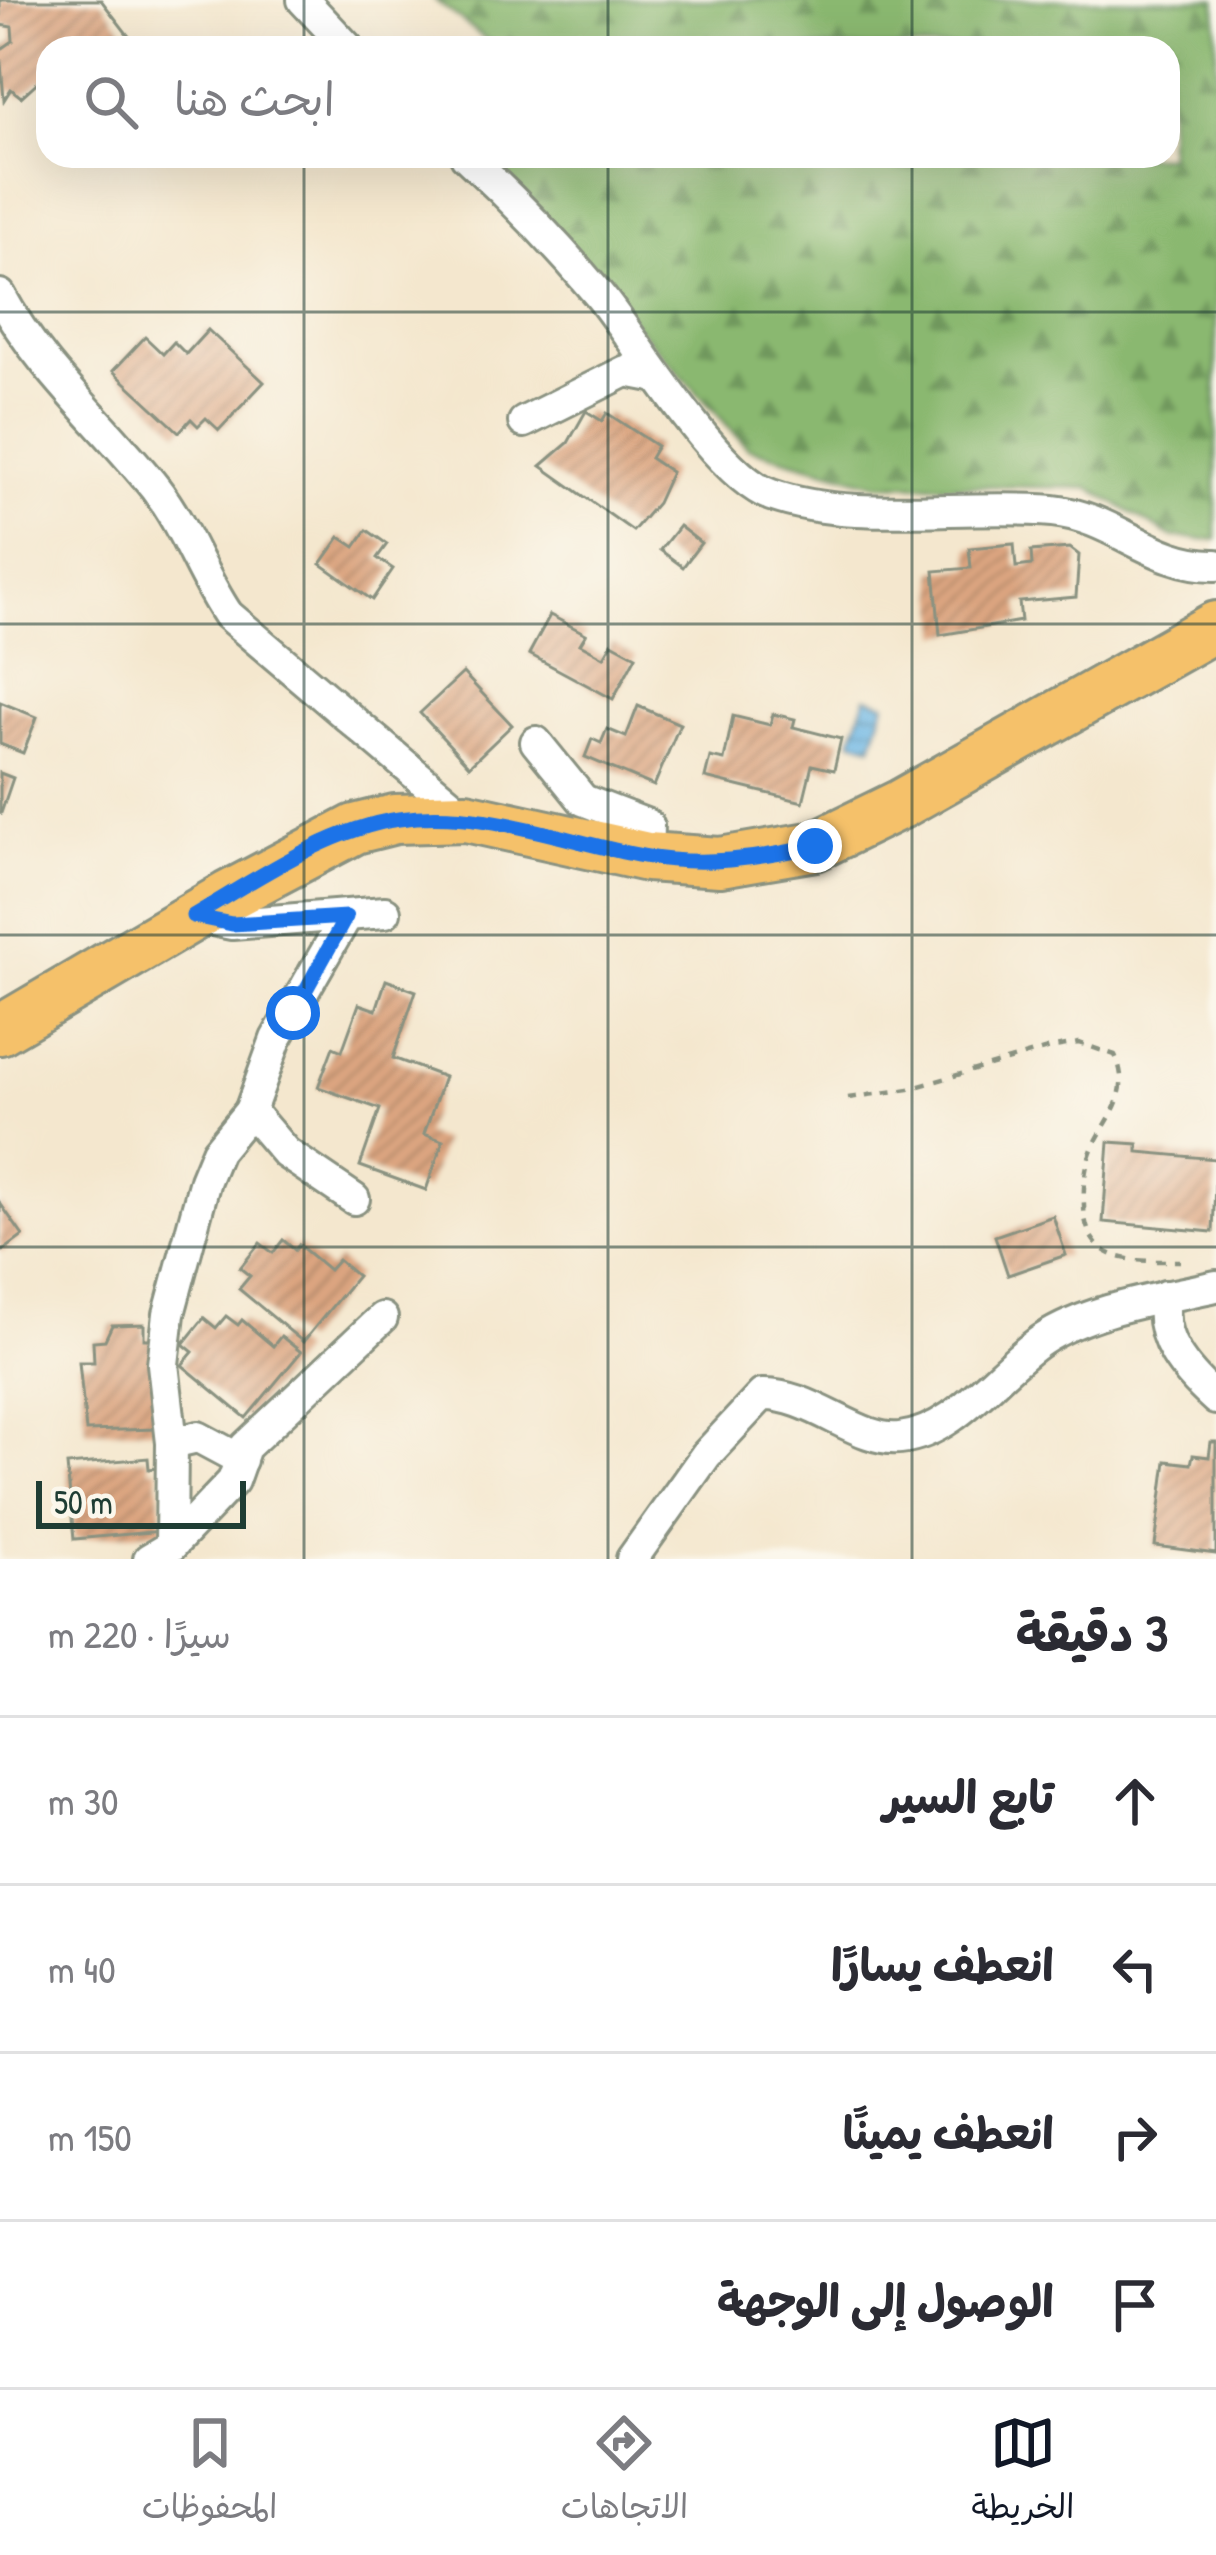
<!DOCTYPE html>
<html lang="ar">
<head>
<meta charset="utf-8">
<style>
  body { margin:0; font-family:"Patrick Hand","Playpen Sans Arabic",sans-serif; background:#f2f2f3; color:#2b2b33; direction:rtl }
  .scale { position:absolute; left:36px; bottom:30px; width:210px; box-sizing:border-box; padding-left:12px; border:6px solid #1f3d34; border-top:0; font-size:33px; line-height:42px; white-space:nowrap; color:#1f3d34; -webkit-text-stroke:9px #fbf7ec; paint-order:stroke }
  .stop { position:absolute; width:36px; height:36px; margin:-27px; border:9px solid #1a73e8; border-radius:50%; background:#fff }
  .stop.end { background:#1a73e8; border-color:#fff; box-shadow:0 3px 12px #0008 }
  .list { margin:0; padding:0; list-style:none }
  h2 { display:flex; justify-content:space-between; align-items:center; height:156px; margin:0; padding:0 48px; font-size:51px }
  h2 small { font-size:39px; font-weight:400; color:#7c7c81 }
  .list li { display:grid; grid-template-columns:78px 1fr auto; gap:36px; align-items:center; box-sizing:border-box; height:168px; padding:0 48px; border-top:3px solid #e1e1e2 }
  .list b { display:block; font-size:45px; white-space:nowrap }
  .list em { font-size:39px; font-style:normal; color:#7c7c81 }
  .icon { flex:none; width:66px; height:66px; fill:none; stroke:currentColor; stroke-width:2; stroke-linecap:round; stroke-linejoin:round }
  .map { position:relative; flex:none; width:1216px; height:1559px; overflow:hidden; direction:ltr }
  .search { position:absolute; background:#fff; box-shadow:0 12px 48px #0002; left:36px; right:36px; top:36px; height:132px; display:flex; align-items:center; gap:30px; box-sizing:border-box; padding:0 42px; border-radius:36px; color:#7c7c81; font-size:45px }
  .sheet { height:828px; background:#fff }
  nav { display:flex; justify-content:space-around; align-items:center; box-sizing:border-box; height:168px; border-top:3px solid #e1e1e2; background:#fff; font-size:33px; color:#7c7c81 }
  nav a { display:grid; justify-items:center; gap:6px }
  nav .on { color:#111827 }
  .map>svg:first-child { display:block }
  .forest { fill:url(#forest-firs); stroke:#547a52; stroke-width:3 }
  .water { fill:url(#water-rules); stroke:#45798c; stroke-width:3 }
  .building { fill:url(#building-hatch) }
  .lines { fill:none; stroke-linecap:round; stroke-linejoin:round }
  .street-casing { stroke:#8a9281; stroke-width:36 }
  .primary-casing { stroke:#8a9281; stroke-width:54 }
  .path { stroke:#8a9281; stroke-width:4.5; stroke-dasharray:9 9; stroke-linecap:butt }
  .street { stroke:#fff; stroke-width:30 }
  .primary { stroke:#f5c16b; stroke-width:48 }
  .route { stroke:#1a73e8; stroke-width:15 }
  .grid { fill:none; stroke:#1f3d34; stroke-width:3; stroke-opacity:0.55 }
</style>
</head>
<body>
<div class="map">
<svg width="1216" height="1559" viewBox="0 0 1216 1559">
  <defs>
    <pattern id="forest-firs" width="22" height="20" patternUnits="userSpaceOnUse" patternTransform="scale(3)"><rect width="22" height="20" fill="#8ab870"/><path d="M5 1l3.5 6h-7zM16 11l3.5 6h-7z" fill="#70975d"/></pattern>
    <pattern id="water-rules" width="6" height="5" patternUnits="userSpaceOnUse" patternTransform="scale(3)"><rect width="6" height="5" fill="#6bb5e4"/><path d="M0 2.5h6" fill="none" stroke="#5794ba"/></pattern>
    <pattern id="building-hatch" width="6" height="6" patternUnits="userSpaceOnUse" patternTransform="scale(3)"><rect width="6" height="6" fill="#dca580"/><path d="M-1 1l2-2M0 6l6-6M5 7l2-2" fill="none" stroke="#b2886a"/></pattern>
  </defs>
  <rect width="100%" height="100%" fill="#fbf7ec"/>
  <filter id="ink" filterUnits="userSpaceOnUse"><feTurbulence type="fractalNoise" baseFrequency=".00833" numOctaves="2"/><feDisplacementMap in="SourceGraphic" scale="24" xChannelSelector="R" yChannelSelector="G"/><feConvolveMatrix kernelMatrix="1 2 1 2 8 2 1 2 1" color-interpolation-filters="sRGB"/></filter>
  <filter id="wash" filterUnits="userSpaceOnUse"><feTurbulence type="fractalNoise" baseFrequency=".004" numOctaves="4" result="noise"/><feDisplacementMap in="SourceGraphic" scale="48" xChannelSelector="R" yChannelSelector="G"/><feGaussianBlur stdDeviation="2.7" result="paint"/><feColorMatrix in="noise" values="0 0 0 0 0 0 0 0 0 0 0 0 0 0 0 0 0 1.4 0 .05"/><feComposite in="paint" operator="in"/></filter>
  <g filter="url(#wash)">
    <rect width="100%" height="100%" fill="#f4e7ce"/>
    <!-- forest -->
    <path class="forest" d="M435 0H1216V540L1172 537 1089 488 877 484 748 448 498 175 522 156H1168V48H497Z"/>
    <!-- water -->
    <path class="water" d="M866 697 885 703 872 746 852 740Z"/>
    <g id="blocks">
      <!-- building -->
      <g class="building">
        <path d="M0 0H101L138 48H48V87L41 79 21 97 11 89 4 100 0 50 13 41 12 27 0 25Z"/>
        <path d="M208 330 264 382 219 430 206 418 198 426 191 419 179 432 113 371 145 337 163 354 174 342 186 354Z"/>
        <path d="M586 411 602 421 607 413 657 446 650 458 671 472 657 503 633 531 541 466 568 443Z"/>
        <path d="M679 526 701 543 683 567 660 550Z"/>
        <path d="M367 530 387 544 377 558 393 569 372 600 321 564 340 537 355 547Z"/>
        <path d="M1014 544 1016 567 1032 565 1031 551 1070 548 1079 555 1076 597 1019 602 1021 621 940 635 934 571 971 568 969 548Z"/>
        <path d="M550 615 586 634 580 644 604 657 612 643 636 656 613 699 529 654Z"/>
        <path d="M463 673 512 725 469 766 420 713Z"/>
        <path d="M0 702 37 717 23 753 0 744Z"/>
        <path d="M638 706 680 724 654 786 585 757 592 739 601 743 607 729 626 737Z"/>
        <path d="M773 714 795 719 793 727 841 739 834 770 812 765 803 802 705 778 710 757 724 760 733 716 770 725Z"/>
        <path d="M0 773 13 778 1 813 0 812Z"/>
        <path d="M386 980 416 991 393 1058 444 1077 424 1134 443 1141 426 1190 360 1166 380 1109 318 1087 333 1047 342 1051 359 1004 376 1010Z"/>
        <path d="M1109 1142 1138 1144V1152L1216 1159 1213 1232 1103 1222Z"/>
        <path d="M0 1203 23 1236 0 1253Z"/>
        <path d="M1053 1216 1066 1255 1008 1275 995 1236Z"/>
        <path d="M283 1240 295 1250 299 1245 329 1270 338 1260 357 1276 303 1342 239 1289 250 1276 240 1268 260 1243 273 1253Z"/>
        <path d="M226 1316 238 1325 242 1320 273 1346 281 1336 301 1352 246 1418 182 1365 193 1352 183 1344 204 1318 216 1328Z"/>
        <path d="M144 1324V1339H154L157 1429 86 1431 79 1362H94L93 1341 105 1340 112 1325Z"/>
        <path d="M1211 1442H1216V1554L1155 1546 1166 1461 1191 1464 1193 1455 1209 1457Z"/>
        <path d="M148 1458 149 1469 157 1468 163 1531 74 1539 67 1465Z"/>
      </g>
    </g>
  </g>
  <g filter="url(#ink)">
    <use href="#blocks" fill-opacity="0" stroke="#8a9281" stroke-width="3"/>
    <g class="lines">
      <defs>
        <g id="street">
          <path d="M303 0 348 48"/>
          <path d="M466 156C512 198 559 247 599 295 637 341 715 475 771 495 853 524 966 503 1053 511 1114 517 1154 566 1216 565"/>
          <path d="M0 295C39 368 104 424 155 488 186 528 200 574 228 615L466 817"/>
          <path d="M524 422 626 371 652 376"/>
          <path d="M536 742 583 800 648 825 647 857"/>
          <path d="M193 916 232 924 385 912"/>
          <path d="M346 917 276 1039 250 1111 286 1153 354 1199"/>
          <path d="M1165 1296C1156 1339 1186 1372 1216 1399"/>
          <path d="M172 1443 198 1437 241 1460"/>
          <path d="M171 1546 233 1481 245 1447 382 1318"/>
          <path d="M149 1559 171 1546 172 1443 163 1364 169 1314 205 1180 217 1151 250 1111"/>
          <path d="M632 1559 706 1455 762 1395C811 1393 859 1443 900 1438 956 1432 997 1370 1042 1340 1091 1308 1159 1299 1216 1286"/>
        </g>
        <path id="primary" d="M0 1030 228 896 355 829 395 819 466 817 647 857 720 862 815 846 901 804 1216 626"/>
      </defs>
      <!-- street casing -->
      <use href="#street" class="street-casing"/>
      <!-- primary casing -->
      <use href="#primary" class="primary-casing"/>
      <!-- path -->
      <path class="path" d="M848 1098 909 1089 1054 1047 1079 1043 1115 1055C1133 1094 1108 1115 1092 1149 1085 1166 1083 1187 1084 1205 1085 1265 1132 1261 1180 1261"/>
      <!-- street -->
      <use href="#street" class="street"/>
      <!-- primary -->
      <use href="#primary" class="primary"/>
    </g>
  </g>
  <g class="lines" filter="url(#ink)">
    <!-- route -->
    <path class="route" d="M293 1013 346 917 232 924 193 916C255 880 328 829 399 819 482 807 563 841 643 856 701 867 758 859 815 846"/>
  </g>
  <!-- grid -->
  <path class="grid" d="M304 0V48M608 0V48M912 0V48M304 156V1559M608 156V1559M912 156V1559M0 312H1216M0 624H1216M0 935H1216M0 1247H1216"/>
</svg>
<div class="scale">50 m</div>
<div class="stop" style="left:293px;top:1013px"></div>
<div class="stop end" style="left:815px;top:846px"></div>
<div class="search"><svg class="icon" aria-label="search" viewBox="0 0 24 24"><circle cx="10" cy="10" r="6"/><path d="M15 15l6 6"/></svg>ابحث هنا</div>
</div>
<section class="sheet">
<h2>3 دقيقة<small>سيرًا · 220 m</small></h2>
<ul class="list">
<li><svg class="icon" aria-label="ahead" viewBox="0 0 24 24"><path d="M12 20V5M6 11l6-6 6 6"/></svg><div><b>تابع السير</b></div><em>30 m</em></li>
<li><svg class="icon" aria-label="left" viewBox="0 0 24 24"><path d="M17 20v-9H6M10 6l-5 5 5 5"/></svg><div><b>انعطف يسارًا</b></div><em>40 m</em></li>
<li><svg class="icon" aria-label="right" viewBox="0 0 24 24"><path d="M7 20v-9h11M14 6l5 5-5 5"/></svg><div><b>انعطف يمينًا</b></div><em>150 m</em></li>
<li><svg class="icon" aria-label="arrive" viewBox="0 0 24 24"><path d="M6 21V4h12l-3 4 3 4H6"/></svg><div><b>الوصول إلى الوجهة</b></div></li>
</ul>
</section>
<nav>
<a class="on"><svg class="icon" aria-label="map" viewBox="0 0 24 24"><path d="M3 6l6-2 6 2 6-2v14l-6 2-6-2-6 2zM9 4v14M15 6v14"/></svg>الخريطة</a>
<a><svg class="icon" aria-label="directions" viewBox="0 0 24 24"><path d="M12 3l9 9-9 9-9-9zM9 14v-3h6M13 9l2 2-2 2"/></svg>الاتجاهات</a>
<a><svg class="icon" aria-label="saved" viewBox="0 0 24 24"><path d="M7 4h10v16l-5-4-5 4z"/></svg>المحفوظات</a>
</nav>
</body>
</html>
